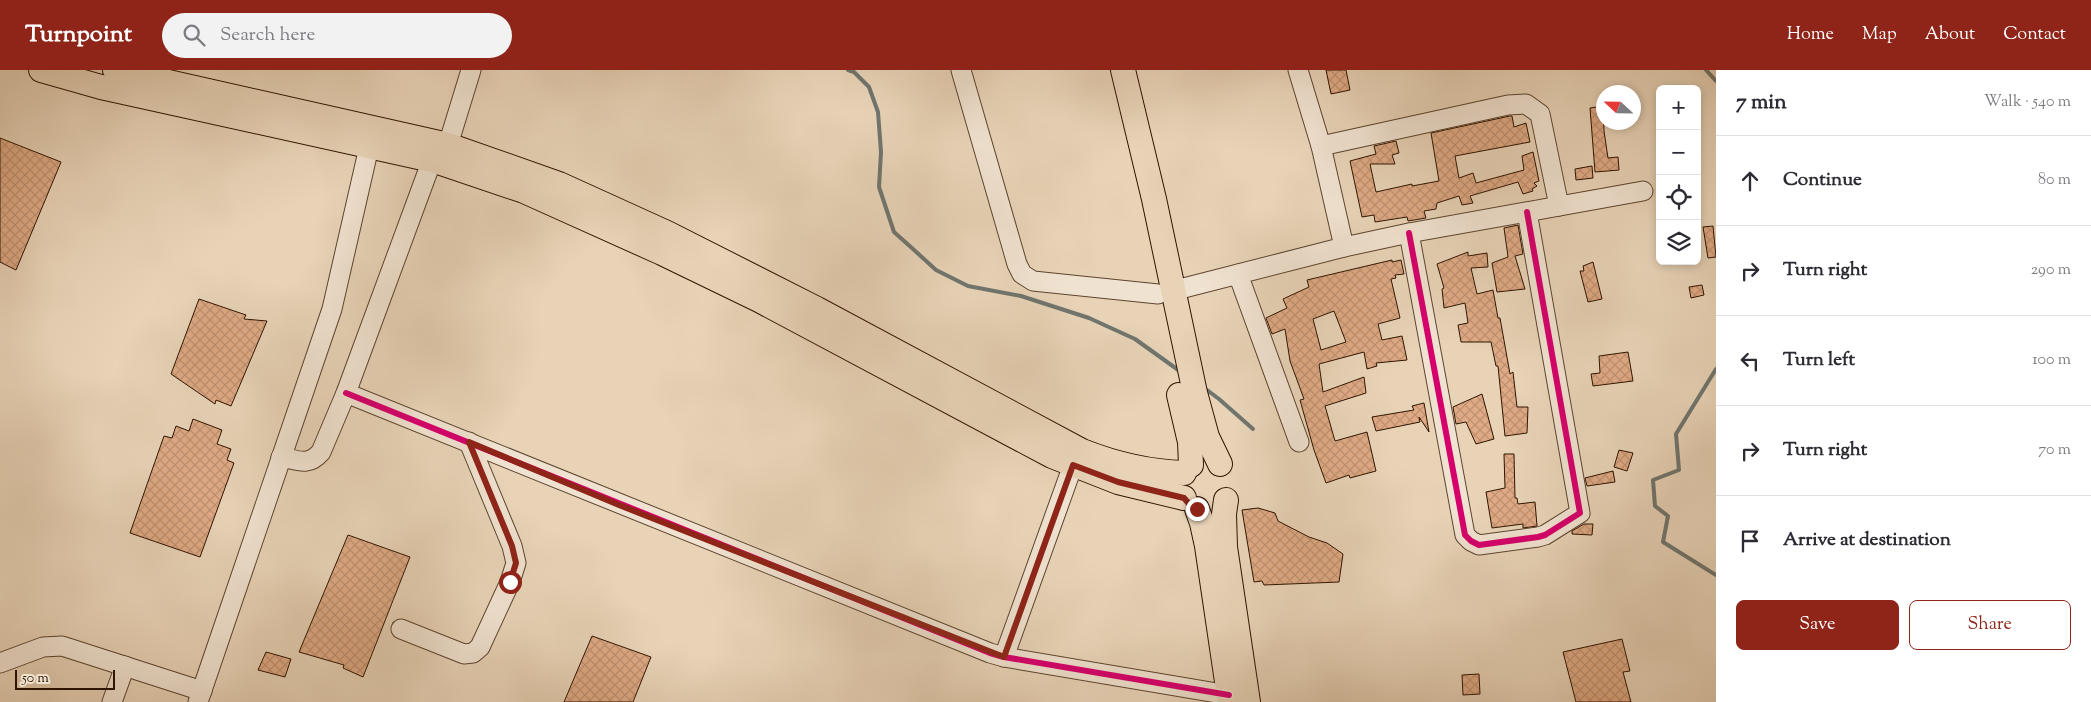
<!DOCTYPE html>
<html lang="en">
<head>
<meta charset="utf-8">
<style>
  body { margin:0; font-family:"Sorts Mill Goudy",serif; background:#f2f2f3; color:#2b2b33 }
  .controls { position:absolute; right:15px; top:15px; display:grid; overflow:hidden; border-radius:8px; box-shadow:0 2px 8px #0003 }
  .controls button { width:45px; height:45px; display:grid; place-items:center; padding:0; border:0; border-bottom:1px solid #e1e1e2; background:#fff; color:#2b2b33; font:25px sans-serif }
  .compass { position:absolute; left:1596px; top:15px; width:45px; height:45px; border-radius:50%; background:#fff; box-shadow:0 2px 8px #0003; rotate:292deg }
  .scale { position:absolute; left:15px; bottom:12px; width:100px; box-sizing:border-box; padding-left:5px; border:2px solid #2f1400; border-top:0; font-size:14px; line-height:18px; white-space:nowrap; color:#2f1400; -webkit-text-stroke:4px #f0e2d0; paint-order:stroke }
  .stop { position:absolute; width:15px; height:15px; margin:-11px; border:4px solid #8f2418; border-radius:50%; background:#fff }
  .stop.end { background:#8f2418; border-color:#fff; box-shadow:0 1px 5px #0008 }
  .list { margin:0; padding:0; list-style:none }
  h2 { display:flex; justify-content:space-between; align-items:center; height:65px; margin:0; padding:0 20px; font-size:21px }
  h2 small { font-size:16px; font-weight:400; color:#7c7c81 }
  .list li { display:grid; grid-template-columns:32px 1fr auto; gap:15px; align-items:center; box-sizing:border-box; height:90px; padding:0 20px; border-top:1px solid #e1e1e2 }
  .list b { display:block; font-size:19px; white-space:nowrap }
  .list em { font-size:16px; font-style:normal; color:#7c7c81 }
  .actions { display:flex; gap:10px; padding:15px 20px }
  .actions a { flex:1; padding:11px 0; border:1px solid #8f2418; border-radius:8px; text-align:center; font-size:18px; color:#8f2418 }
  .actions .main { background:#8f2418; color:#fff }
  .icon { flex:none; width:28px; height:28px; fill:none; stroke:currentColor; stroke-width:2; stroke-linecap:round; stroke-linejoin:round }
  .map { position:relative; flex:none; width:1716px; height:632px; overflow:hidden }
  header { display:flex; align-items:center; gap:30px; box-sizing:border-box; height:70px; padding:0 25px; background:#8f2418; color:#fff }
  header strong { font-size:24px }
  nav { display:flex; gap:28px; margin-inline-start:auto; font-size:18px }
  .search { width:350px; height:45px; background:#f2f2f3; display:flex; align-items:center; gap:12px; box-sizing:border-box; padding:0 18px; border-radius:28px; color:#7c7c81; font-size:19px }
  main { display:flex }
  aside { flex:1; background:#fff }
  .map>svg:first-child { display:block }
  .lines { fill:none; stroke-linecap:round; stroke-linejoin:round }
  .stream { stroke:#70756e; stroke-width:4 }
  .building { fill:url(#building-cross-hatch); stroke:#2f1400; fill-rule:evenodd }
  .minor-casing { stroke:#5d442e; stroke-width:21 }
  .major-casing { stroke:#2f1400; stroke-width:26 }
  .minor { stroke:#f0e2d0; stroke-width:19 }
  .major { stroke:#e8d3b7; stroke-width:24 }
  .cycleway-casing { stroke:#f0e2d0; stroke-width:9 }
  .cycleway { stroke:#d6006c; stroke-width:6 }
  .route { stroke:#8f2418; stroke-width:6 }
</style>
</head>
<body>
<header>
<strong>Turnpoint</strong>
<div class="search"><svg class="icon" aria-label="search" viewBox="0 0 24 24"><circle cx="10" cy="10" r="6"/><path d="M15 15l6 6"/></svg>Search here</div>
<nav><a>Home</a><a>Map</a><a>About</a><a>Contact</a></nav>
</header>
<main>
<div class="map">
<svg width="1716" height="632" viewBox="0 0 1716 632">
  <defs>
    <pattern id="building-cross-hatch" width="8" height="8" patternUnits="userSpaceOnUse" patternTransform="scale(1.25)"><rect width="8" height="8" fill="#dfaa85"/><path d="M0 0l8 8M0 8l8-8" fill="none" stroke="#c09171"/></pattern>
  </defs>
  <rect width="100%" height="100%" fill="#e8d3b7"/>
  <filter id="stains"><feTurbulence type="fractalNoise" baseFrequency=".004" numOctaves="4"/><feColorMatrix values="0 0 0 0 .2 0 0 0 0 .09 0 0 0 0 .02 0 0 0 .5 -.17"/></filter>
  <radialGradient id="worn" r=".72"><stop offset=".6" stop-color="#630" stop-opacity="0"/><stop offset="1" stop-color="#630" stop-opacity=".3"/></radialGradient>
  <g class="lines">
    <!-- stream -->
    <g class="stream">
      <path d="M848 0 854 2 869 17 878 42 881 82 879 117 894 162 913 179 936 200 968 216 1021 226 1089 248 1135 269 1181 302"/>
      <path d="M1706 0 1716 11"/>
      <path d="M1716 299 1676 364 1679 400 1653 410 1655 436 1668 446 1663 472 1716 505"/>
      <path d="M1203 317 1219 329 1253 359"/>
    </g>
  </g>
  <!-- building -->
  <g class="building">
    <path d="M1326 0H1346L1350 20 1331 24Z"/>
    <path d="M1603 36 1604 61 1608 88 1618 87 1619 100 1595 102 1590 38Z"/>
    <path d="M1510 46H1512L1514 57 1526 53 1530 72 1455 86 1459 108 1473 103 1476 113 1524 100 1522 86 1533 82 1539 111 1534 113 1537 116 1532 119 1533 121 1523 124 1518 112 1470 126 1473 133 1462 135 1459 126 1437 133 1436 139 1424 141 1426 148 1408 151 1407 147 1375 152 1374 145 1362 147 1350 91 1376 84 1374 76 1396 71 1399 83 1392 85 1395 94H1370L1376 122 1412 114V116L1439 111 1431 63Z"/>
    <path d="M0 68 61 92 16 200 0 192Z"/>
    <path d="M1592 96 1593 108 1576 110 1575 99Z"/>
    <path d="M1518 155 1523 184 1515 186 1525 219 1497 222 1492 193 1508 187 1504 158Z"/>
    <path d="M1713 156 1716 187 1708 188 1703 157Z"/>
    <path d="M1468 182V186L1487 183 1488 197 1471 198 1477 224 1493 220 1498 248H1500L1510 304 1513 302 1517 337H1528L1527 363 1505 366 1498 296H1496L1491 272H1461L1458 255 1468 253 1465 233 1444 238 1442 219 1444 218 1437 194Z"/>
    <path d="M1392 190V192L1401 190 1404 204 1395 205 1396 208 1391 209 1400 248 1378 254 1382 270 1402 266 1407 290 1376 293 1377 296 1367 299 1364 282 1319 294 1323 322 1364 307 1366 323 1325 336 1335 371 1367 362 1376 401 1350 408 1349 405 1326 413 1314 380 1300 330 1304 329 1290 291 1285 259 1272 264 1266 248 1287 238 1283 229 1309 217 1307 210ZM1334 241 1346 272 1321 280 1313 249Z"/>
    <path d="M1593 192 1602 229 1588 232 1580 201H1584L1583 196Z"/>
    <path d="M1702 215 1704 225 1691 228 1689 217Z"/>
    <path d="M199 229 246 245 244 249 267 251 231 336 216 330 215 334 171 304Z"/>
    <path d="M1628 282 1633 311 1593 316 1591 304 1600 303 1599 286Z"/>
    <path d="M1482 324 1494 369 1476 374 1466 352 1456 354 1453 337Z"/>
    <path d="M1424 333 1429 362 1419 347 1420 352 1376 361 1372 347 1414 340 1412 336Z"/>
    <path d="M193 349 222 360 217 374 231 379 227 390 234 393 200 487 130 463 164 366 172 368 176 356 189 361Z"/>
    <path d="M1619 380 1633 383 1627 401 1614 397Z"/>
    <path d="M1504 384H1514L1515 428H1517L1518 434 1535 432 1537 456 1523 458V454L1492 458 1486 422 1505 418Z"/>
    <path d="M1613 401 1615 412 1587 416 1585 408Z"/>
    <path d="M1258 438 1275 443 1278 451 1309 467 1327 473 1343 484 1339 512 1264 515 1262 511 1254 512 1242 440Z"/>
    <path d="M1584 454H1593L1592 465 1572 464V461Z"/>
    <path d="M348 465 410 487 363 607 343 598 344 595 299 582Z"/>
    <path d="M592 566 651 587 633 632H564Z"/>
    <path d="M1622 569 1630 601 1623 602 1631 632H1576L1563 582Z"/>
    <path d="M266 582 291 589 285 607 258 600Z"/>
    <path d="M1479 604 1480 624 1463 625 1462 605Z"/>
  </g>
  <g class="lines">
    <defs>
      <g id="minor">
        <path d="M961 0 1017 194 1022 204 1033 211 1158 224"/>
        <path d="M1298 0 1321 76 1344 177"/>
        <path d="M448 75 471 0"/>
        <path d="M1321 76 1508 35 1526 34 1540 44 1559 136"/>
        <path d="M1409 163 1465 465 1471 471 1479 475 1538 467 1545 465 1580 443 1527 142"/>
        <path d="M1238 204 1299 372"/>
        <path d="M1172 221 1344 177 1409 163 1643 121"/>
        <path d="M346 323 990 583 1004 587 1229 625"/>
        <path d="M281 387C298 390 308 397 321 382L346 323 432 90"/>
        <path d="M401 559 464 584 473 583 480 577 510 512 516 493 512 476 469 372"/>
        <path d="M1004 587 1073 395"/>
        <path d="M0 593 43 577 62 576 202 621"/>
        <path d="M112 632 125 596"/>
        <path d="M198 632 332 239 369 77"/>
      </g>
      <g id="major">
        <path d="M41 0 101 17 432 90 524 121 662 183 759 230 1052 386 1118 412 1184 428"/>
        <path d="M115 0 448 75 559 114 667 163 817 239 1082 381C1115 394 1148 402 1184 403"/>
        <path d="M1123 0 1154 129 1195 323 1207 367 1220 394"/>
        <path d="M1179 325 1190 372 1191 395"/>
        <path d="M1226 430 1224 444 1225 477 1248 632"/>
        <path d="M1197 439 1202 453 1207 476 1230 632"/>
      </g>
    </defs>
    <!-- minor casing -->
    <use href="#minor" class="minor-casing"/>
    <!-- major casing -->
    <use href="#major" class="major-casing"/>
    <!-- minor -->
    <use href="#minor" class="minor"/>
    <!-- major -->
    <use href="#major" class="major"/>
    <defs>
      <g id="cycleway">
        <path d="M1409 163 1465 465 1471 471 1479 475 1538 467 1545 465 1580 443 1527 142"/>
        <path d="M346 323 990 583 1004 587 1229 625"/>
      </g>
    </defs>
    <!-- cycleway casing -->
    <use href="#cycleway" class="cycleway-casing"/>
    <!-- cycleway -->
    <use href="#cycleway" class="cycleway"/>
  </g>
  <g class="lines">
    <!-- route -->
    <path class="route" d="M510 512 516 493 512 476 469 372 619 435 1004 587 1073 395 1118 412 1184 428 1190 435 1197 439"/>
  </g>
  <rect width="100%" height="100%" filter="url(#stains)"/>
  <rect width="100%" height="100%" fill="url(#worn)"/>
</svg>
<div class="controls">
<button>+</button>
<button>−</button>
<button><svg class="icon" aria-label="locate" viewBox="0 0 24 24"><circle cx="12" cy="12" r="6"/><path d="M12 2v4M12 18v4M2 12h4M18 12h4"/></svg></button>
<button><svg class="icon" aria-label="layers" viewBox="0 0 24 24"><path d="M12 4l9 5-9 5-9-5zM3 14l9 5 9-5"/></svg></button>
</div>
<svg class="compass" viewBox="-18 -18 36 36"><path d="M0-13l5 13h-10z" fill="#e53935"/><path d="M0 13l5-13h-10z" fill="#7c7c81"/></svg>
<div class="scale">50 m</div>
<div class="stop" style="left:510px;top:512px"></div>
<div class="stop end" style="left:1197px;top:439px"></div>
</div>
<aside>
<h2>7 min<small>Walk · 540 m</small></h2>
<ul class="list">
<li><svg class="icon" aria-label="ahead" viewBox="0 0 24 24"><path d="M12 20V5M6 11l6-6 6 6"/></svg><div><b>Continue</b></div><em>80 m</em></li>
<li><svg class="icon" aria-label="right" viewBox="0 0 24 24"><path d="M7 20v-9h11M14 6l5 5-5 5"/></svg><div><b>Turn right</b></div><em>290 m</em></li>
<li><svg class="icon" aria-label="left" viewBox="0 0 24 24"><path d="M17 20v-9H6M10 6l-5 5 5 5"/></svg><div><b>Turn left</b></div><em>100 m</em></li>
<li><svg class="icon" aria-label="right" viewBox="0 0 24 24"><path d="M7 20v-9h11M14 6l5 5-5 5"/></svg><div><b>Turn right</b></div><em>70 m</em></li>
<li><svg class="icon" aria-label="arrive" viewBox="0 0 24 24"><path d="M6 21V4h12l-3 4 3 4H6"/></svg><div><b>Arrive at destination</b></div></li>
</ul>
<div class="actions"><a class="main">Save</a><a>Share</a></div>
</aside>
</main>
</body>
</html>
